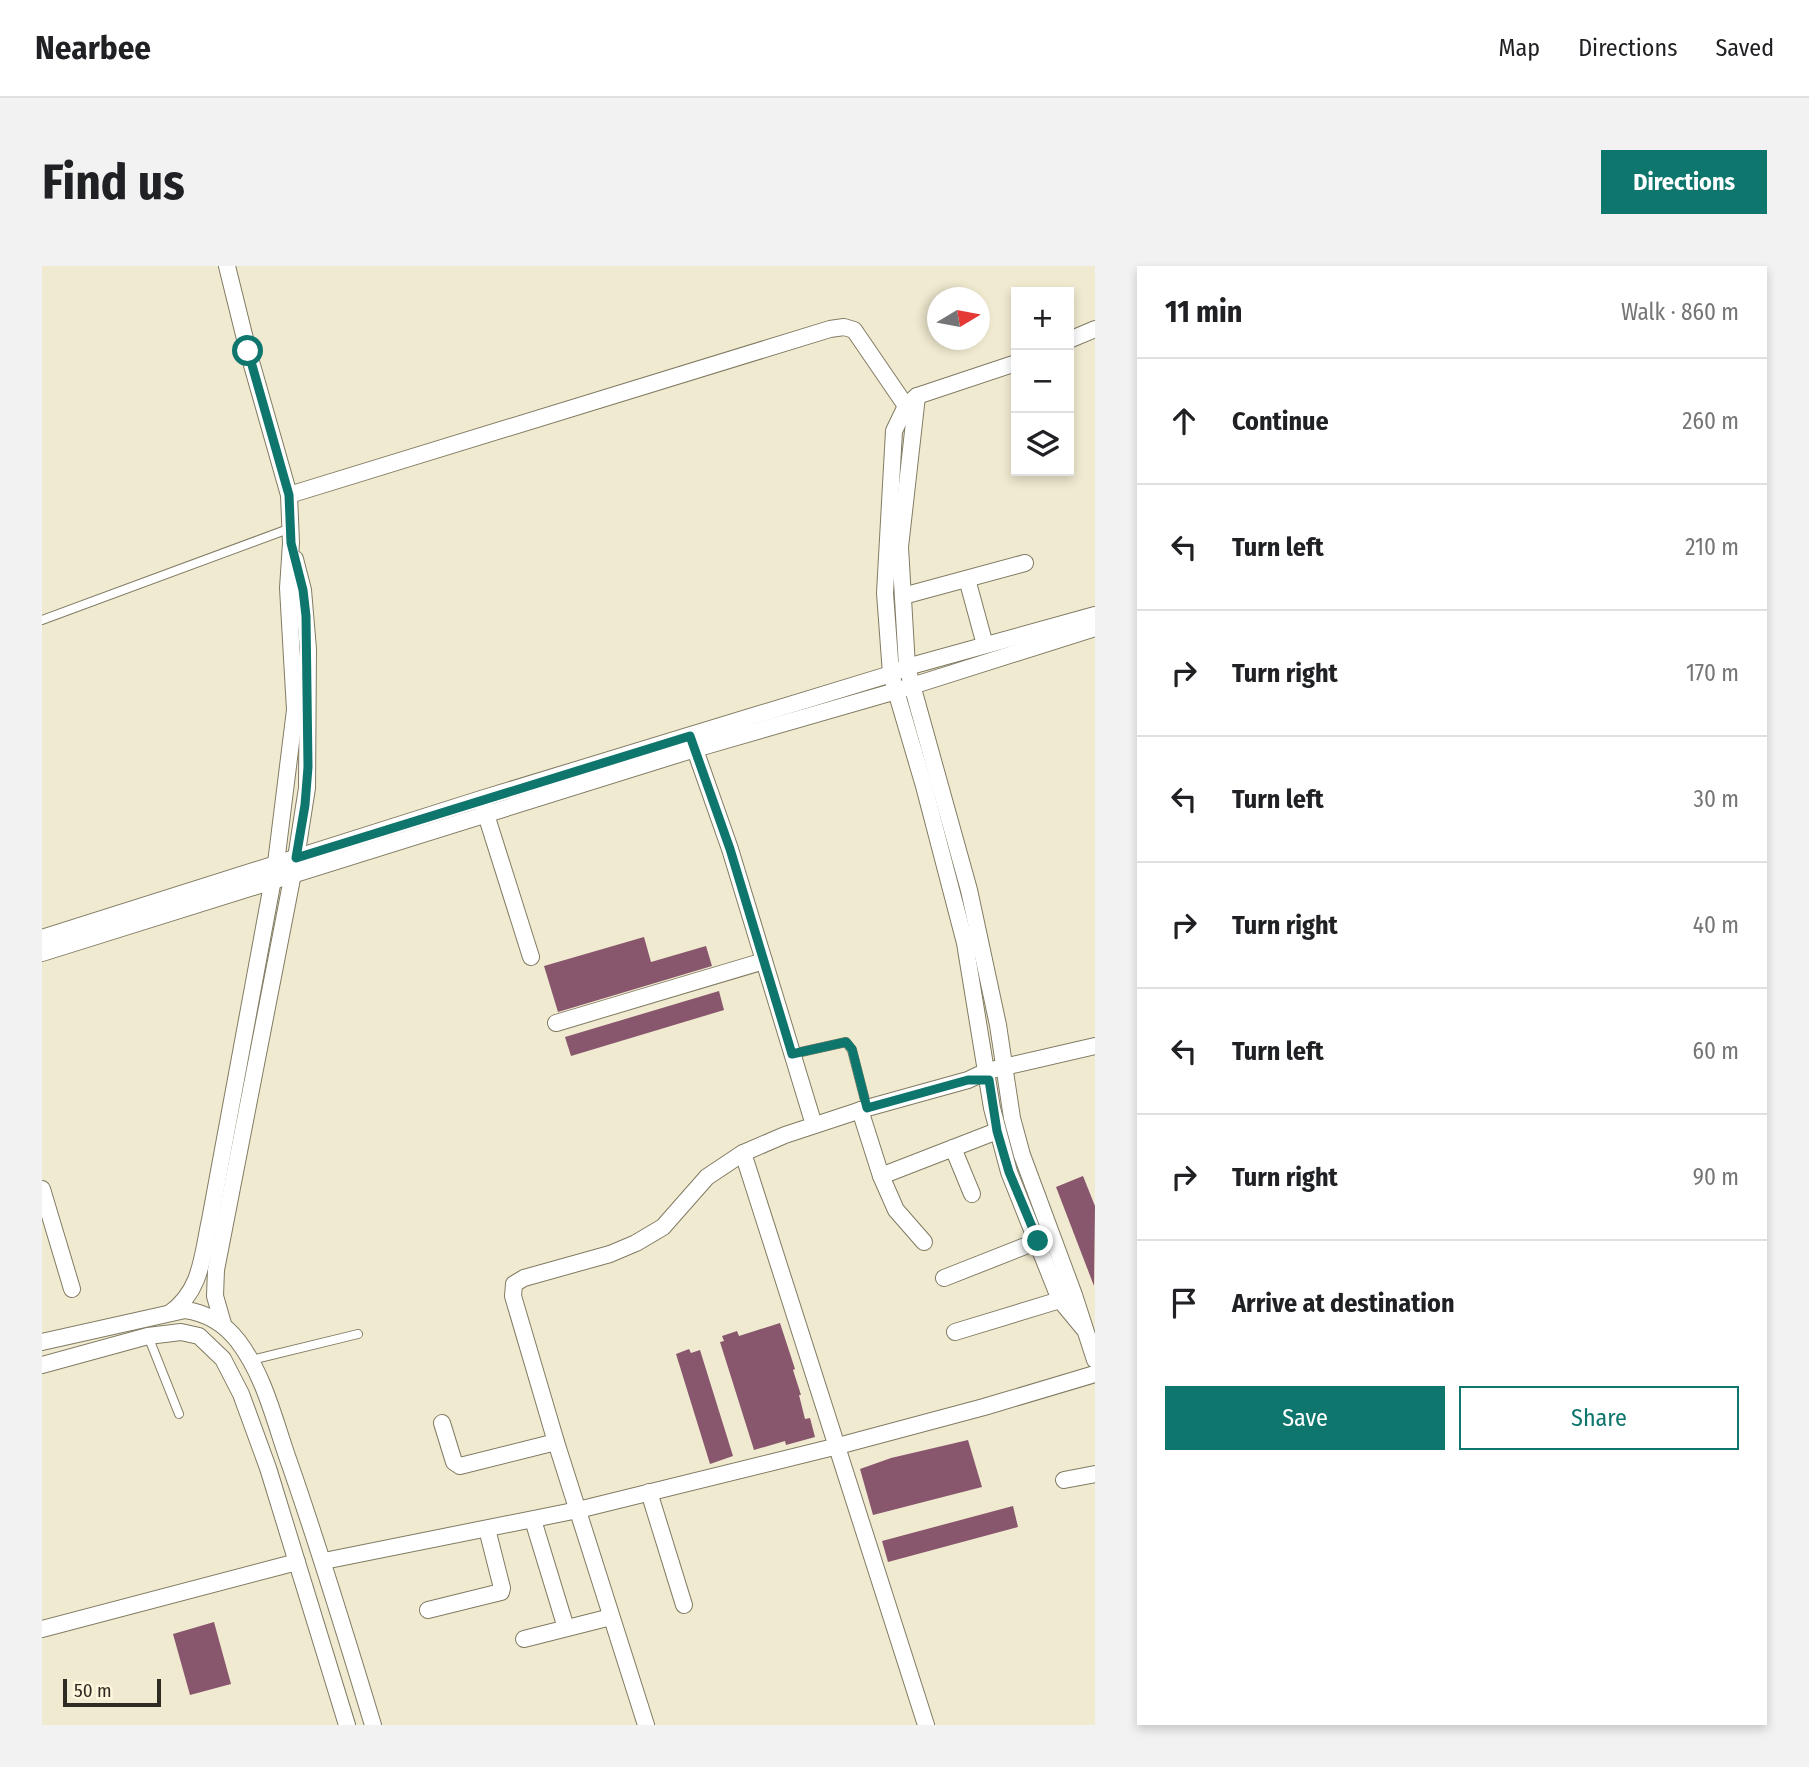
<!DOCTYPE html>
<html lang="en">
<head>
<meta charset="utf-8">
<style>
  body { margin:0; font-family:"Fira Sans Condensed",sans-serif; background:#f2f2f2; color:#202124 }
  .controls { position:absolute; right:21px; top:21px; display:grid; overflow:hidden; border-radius:0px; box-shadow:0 4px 10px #0003 }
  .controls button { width:63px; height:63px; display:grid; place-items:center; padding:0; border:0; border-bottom:2px solid #e0e0e0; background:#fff; color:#202124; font:35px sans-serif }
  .compass { position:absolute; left:885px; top:21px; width:63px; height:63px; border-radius:50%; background:#fff; box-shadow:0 4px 10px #0003; rotate:80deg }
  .scale { position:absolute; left:21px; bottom:18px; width:98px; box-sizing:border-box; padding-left:7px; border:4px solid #2e2c22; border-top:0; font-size:19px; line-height:24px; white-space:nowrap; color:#2e2c22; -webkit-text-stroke:5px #fef7dd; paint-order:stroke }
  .stop { position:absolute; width:21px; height:21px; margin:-16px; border:5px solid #0f766e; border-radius:50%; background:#fff }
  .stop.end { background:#0f766e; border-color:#fff; box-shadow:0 2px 7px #0008 }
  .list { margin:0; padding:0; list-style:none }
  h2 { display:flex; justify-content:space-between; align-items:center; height:91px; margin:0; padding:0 28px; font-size:30px }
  h2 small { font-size:23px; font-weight:400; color:#757577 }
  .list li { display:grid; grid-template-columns:46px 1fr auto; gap:21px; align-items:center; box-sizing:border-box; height:126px; padding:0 28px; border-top:2px solid #e0e0e0 }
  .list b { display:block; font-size:26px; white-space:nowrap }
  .list em { font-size:23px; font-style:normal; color:#757577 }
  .actions { display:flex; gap:14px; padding:21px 28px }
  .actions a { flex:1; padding:16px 0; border:2px solid #0f766e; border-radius:0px; text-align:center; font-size:24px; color:#0f766e }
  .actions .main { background:#0f766e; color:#fff }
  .icon { flex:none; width:38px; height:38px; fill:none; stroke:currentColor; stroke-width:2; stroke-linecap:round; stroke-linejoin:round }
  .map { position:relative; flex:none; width:1053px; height:1459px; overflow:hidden; border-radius:0px }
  header { display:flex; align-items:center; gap:42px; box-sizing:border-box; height:98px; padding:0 35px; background:#fff; border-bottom:2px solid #e0e0e0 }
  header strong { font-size:33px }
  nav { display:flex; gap:38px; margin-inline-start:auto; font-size:24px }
  .intro { display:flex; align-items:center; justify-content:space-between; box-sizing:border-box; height:168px; padding:0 42px }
  h1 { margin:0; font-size:49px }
  .button { padding:18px 32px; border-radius:0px; background:#0f766e; color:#fff; font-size:24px; font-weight:700 }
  main { display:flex; gap:42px; padding:0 42px }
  aside { flex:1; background:#fff; border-radius:0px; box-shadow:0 4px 10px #0003 }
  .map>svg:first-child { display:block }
  .building { fill:#88566d }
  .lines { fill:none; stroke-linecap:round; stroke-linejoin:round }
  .lane-casing { stroke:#817b63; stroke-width:10 }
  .street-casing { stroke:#817b63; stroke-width:18 }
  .lane { stroke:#fff; stroke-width:8 }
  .street { stroke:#fff; stroke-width:16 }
  .route { stroke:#0f766e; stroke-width:9 }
</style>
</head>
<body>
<header>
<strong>Nearbee</strong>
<nav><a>Map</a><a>Directions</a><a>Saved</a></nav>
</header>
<div class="intro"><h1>Find us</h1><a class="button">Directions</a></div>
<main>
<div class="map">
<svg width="1053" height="1459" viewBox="0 0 1053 1459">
  <rect width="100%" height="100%" fill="#f0ead0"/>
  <!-- building -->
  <g class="building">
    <path d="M602 671 609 696 664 680 670 700 516 746 502 700Z"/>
    <path d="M677 725 682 744 529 790 523 771Z"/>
    <path d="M1041 910 1053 940 1052 1020 1014 921Z"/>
    <path d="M738 1057 753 1103 751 1104 759 1129H757L763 1153 768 1152 773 1171 744 1179 743 1175 712 1184 678 1076 682 1075 680 1070 695 1065 697 1070Z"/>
    <path d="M647 1083 649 1087 658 1084 691 1190 668 1198 634 1088Z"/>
    <path d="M926 1174 940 1221 831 1249 818 1203 849 1192Z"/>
    <path d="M971 1240 976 1261 846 1296 840 1275Z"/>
    <path d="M172 1356 189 1418 148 1429 131 1368Z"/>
  </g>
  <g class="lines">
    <defs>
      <g id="lane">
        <path d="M0 354 249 262"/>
        <path d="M750 788 804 776 810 784 825 842"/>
        <path d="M106 1070 137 1148"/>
        <path d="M209 1094 316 1068"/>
      </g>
      <g id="street">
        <path d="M1027 74 1053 63"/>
        <path d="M974 97 875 130 864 140 852 165 843 327 849 408 882 520 923 677 950 842 967 906 1018 1034 1042 1063"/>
        <path d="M875 130 858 281 865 401 927 624 956 759 970 852 980 889 1032 1029 1053 1094"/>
        <path d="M247 229 788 63 802 61 812 64 864 140"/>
        <path d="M925 313 943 379"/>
        <path d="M861 330 983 297"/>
        <path d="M650 475 688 583 772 859"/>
        <path d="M441 539 489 691"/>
        <path d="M0 672 439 533 849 408 865 401 1053 349"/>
        <path d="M0 687 653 483 854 425 1053 362"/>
        <path d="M514 757 722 695"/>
        <path d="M818 844 839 910 854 944 882 976"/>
        <path d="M911 882 930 928"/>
        <path d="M701 887 884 1459"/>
        <path d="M839 910 955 865"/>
        <path d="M0 923 30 1023"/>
        <path d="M902 1012 996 975"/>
        <path d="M128 1047C160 1024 160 990 168 954L234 597 253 444 246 322 249 277 247 229 206 85 185 0"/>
        <path d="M181 1058 173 1030 174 1004 254 592 265 522 266 383 261 324 253 293"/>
        <path d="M913 1066 1018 1034"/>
        <path d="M0 1076 143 1044C165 1047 182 1057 196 1075 222 1109 232 1153 246 1193 277 1281 304 1370 331 1459"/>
        <path d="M0 1099 106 1070 139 1066 157 1070 181 1093 199 1128 226 1202 305 1459"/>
        <path d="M400 1157 412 1196 418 1200 514 1176"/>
        <path d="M1022 1214 1053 1208"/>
        <path d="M607 1226 642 1339"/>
        <path d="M491 1254 524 1362"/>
        <path d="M282 1295 536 1244 796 1180 942 1141 1053 1108"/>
        <path d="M386 1344 459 1326 460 1322 445 1263"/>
        <path d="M0 1363 255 1296"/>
        <path d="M482 1373 569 1351"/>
        <path d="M604 1459 514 1176 471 1030 472 1018 482 1012 568 988 594 977 621 961 665 911 701 887 743 869 825 842 926 814 945 805 1053 780"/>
      </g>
    </defs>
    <!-- lane casing -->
    <use href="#lane" class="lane-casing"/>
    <!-- street casing -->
    <use href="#street" class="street-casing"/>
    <!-- lane -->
    <use href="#lane" class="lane"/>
    <!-- street -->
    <use href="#street" class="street"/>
  </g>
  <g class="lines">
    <!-- route -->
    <path class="route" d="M206 85 247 229 249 277 261 324 264 350 266 501 263 539 254 592 648 470 688 583 750 788 804 776 810 783 825 842 926 814H947L955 865 967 906 996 975"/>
  </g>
</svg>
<div class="controls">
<button>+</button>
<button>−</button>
<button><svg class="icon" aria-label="layers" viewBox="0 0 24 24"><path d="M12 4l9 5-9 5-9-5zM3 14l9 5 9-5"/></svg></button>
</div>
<svg class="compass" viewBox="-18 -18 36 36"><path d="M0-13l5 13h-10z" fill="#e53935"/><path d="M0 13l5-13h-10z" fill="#757577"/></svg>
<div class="scale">50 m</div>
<div class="stop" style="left:206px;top:85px"></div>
<div class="stop end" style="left:996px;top:975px"></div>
</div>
<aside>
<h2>11 min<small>Walk · 860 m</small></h2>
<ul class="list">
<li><svg class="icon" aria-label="ahead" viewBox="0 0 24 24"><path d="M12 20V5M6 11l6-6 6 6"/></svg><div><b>Continue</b></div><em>260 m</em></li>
<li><svg class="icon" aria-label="left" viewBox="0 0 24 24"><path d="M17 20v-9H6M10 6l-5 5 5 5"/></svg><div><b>Turn left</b></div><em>210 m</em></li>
<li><svg class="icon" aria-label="right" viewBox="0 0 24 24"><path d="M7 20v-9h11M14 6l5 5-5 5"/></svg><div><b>Turn right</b></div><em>170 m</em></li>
<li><svg class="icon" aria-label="left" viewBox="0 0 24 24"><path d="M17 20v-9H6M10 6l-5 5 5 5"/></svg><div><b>Turn left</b></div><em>30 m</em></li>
<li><svg class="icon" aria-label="right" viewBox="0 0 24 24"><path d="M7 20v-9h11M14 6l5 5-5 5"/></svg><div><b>Turn right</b></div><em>40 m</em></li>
<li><svg class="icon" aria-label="left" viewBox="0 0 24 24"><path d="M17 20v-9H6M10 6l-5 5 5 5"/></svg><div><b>Turn left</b></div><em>60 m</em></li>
<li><svg class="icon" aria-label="right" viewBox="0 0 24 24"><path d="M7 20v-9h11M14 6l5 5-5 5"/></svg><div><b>Turn right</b></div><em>90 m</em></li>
<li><svg class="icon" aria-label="arrive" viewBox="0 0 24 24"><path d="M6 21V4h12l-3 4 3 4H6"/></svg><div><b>Arrive at destination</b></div></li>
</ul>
<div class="actions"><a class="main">Save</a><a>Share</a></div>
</aside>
</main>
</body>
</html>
